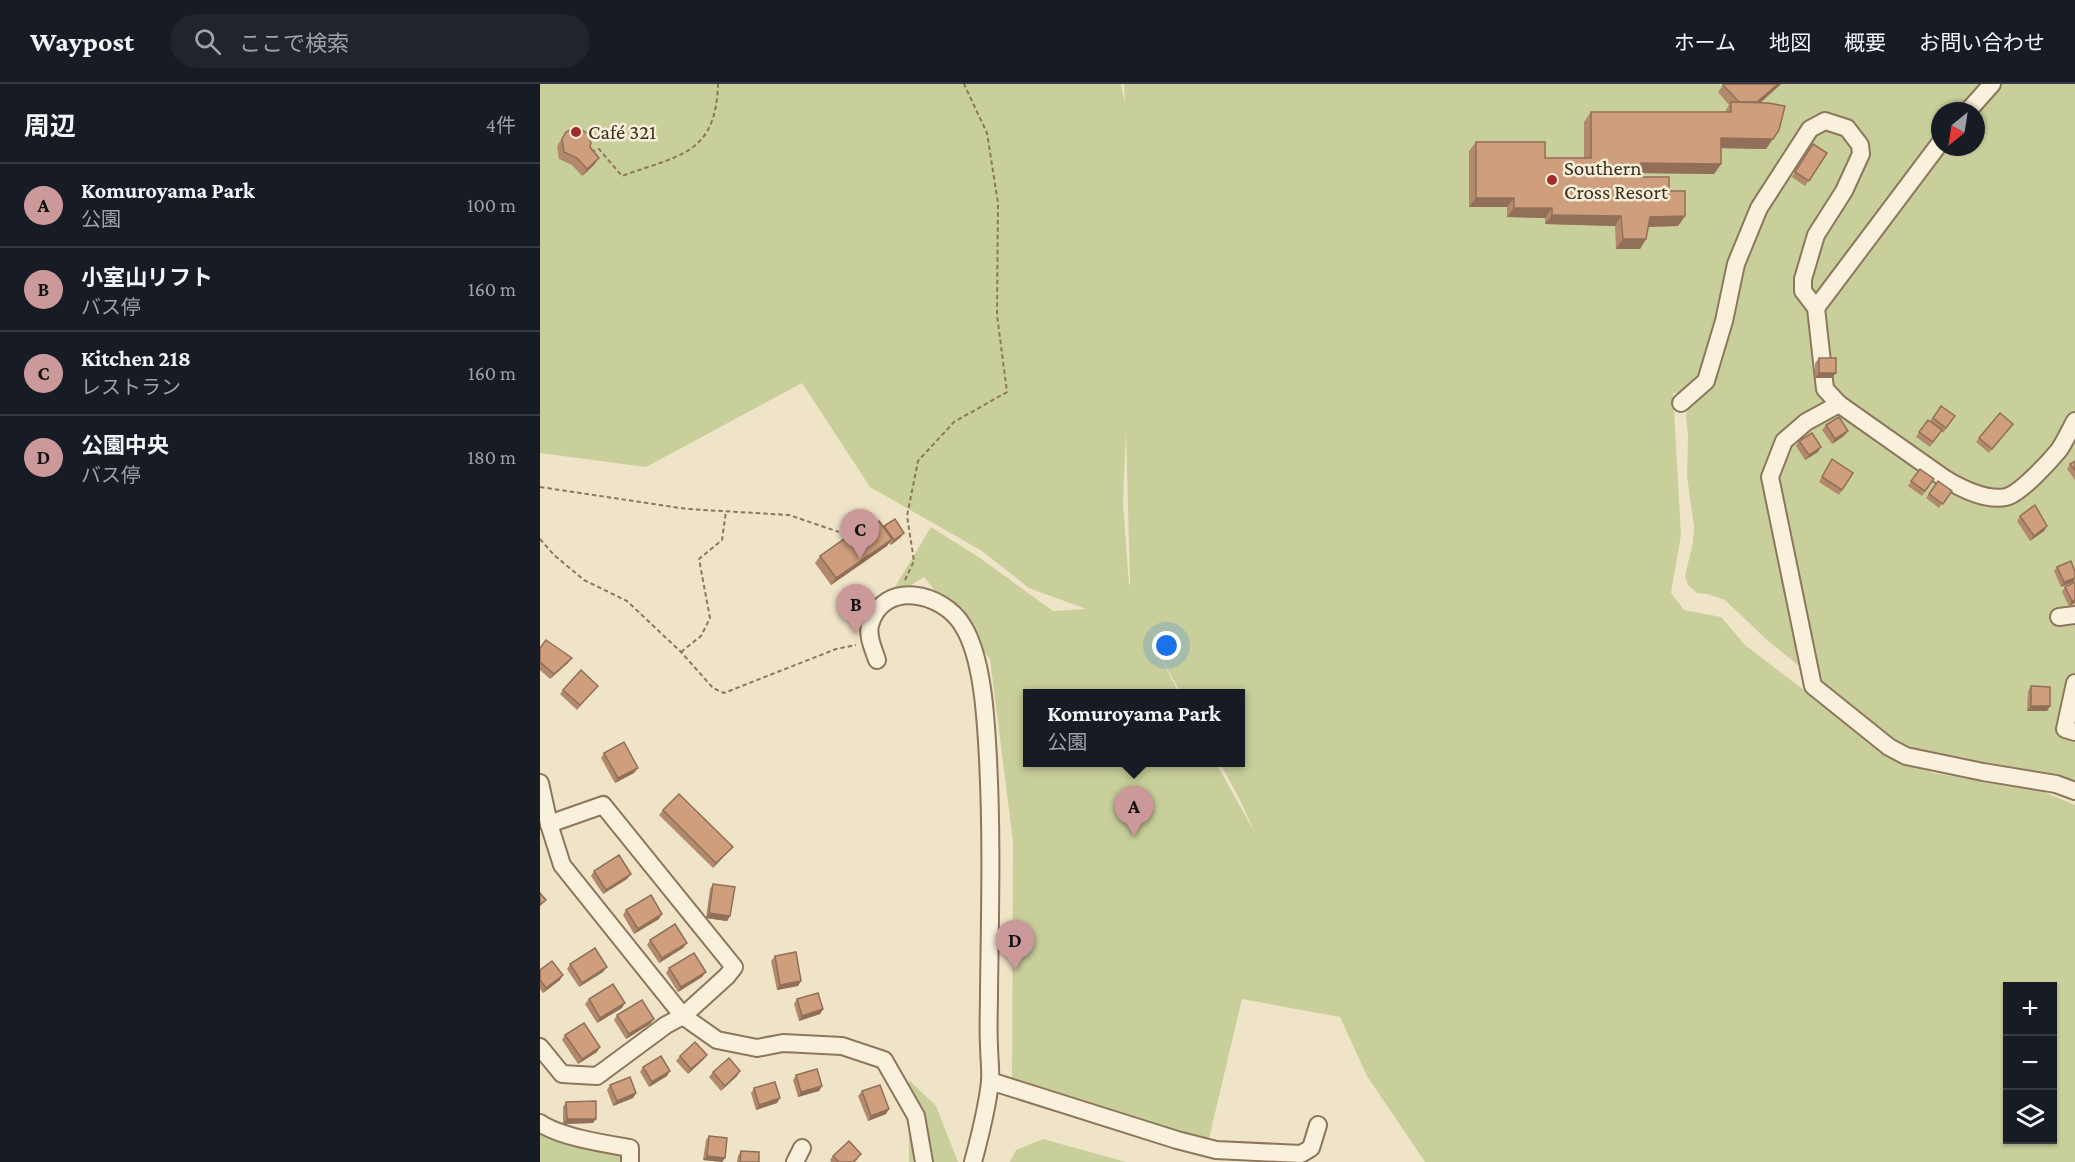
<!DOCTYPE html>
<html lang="ja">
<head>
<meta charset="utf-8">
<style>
  body { margin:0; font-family:"Crimson Pro","Noto Sans JP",serif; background:#20242c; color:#f1f3f6 }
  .controls { position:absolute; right:18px; bottom:18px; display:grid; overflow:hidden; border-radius:0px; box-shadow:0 2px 4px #0004 }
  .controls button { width:54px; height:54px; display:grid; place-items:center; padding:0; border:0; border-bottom:2px solid #363941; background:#171b24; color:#f1f3f6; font:30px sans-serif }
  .compass { position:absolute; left:1391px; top:18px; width:54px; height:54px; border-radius:50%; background:#171b24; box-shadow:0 2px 4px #0004; rotate:210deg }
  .you { position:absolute; left:627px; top:562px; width:21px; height:21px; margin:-15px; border:4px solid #fff; border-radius:50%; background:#1a73e8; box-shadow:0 0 0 9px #1a73e833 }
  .badge { display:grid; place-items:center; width:39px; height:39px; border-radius:50%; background:#cc999b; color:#111; font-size:20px; font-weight:700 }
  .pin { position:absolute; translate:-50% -50px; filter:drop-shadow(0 2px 3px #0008) }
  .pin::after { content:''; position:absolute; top:32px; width:21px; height:18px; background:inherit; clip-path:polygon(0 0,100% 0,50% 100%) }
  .popup { position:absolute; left:483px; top:605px; width:222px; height:78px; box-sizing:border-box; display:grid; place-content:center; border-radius:0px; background:#171b24; filter:drop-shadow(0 2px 4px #0005); font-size:20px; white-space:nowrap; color:#9ea1a6 }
  .popup b { font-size:22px; color:#f1f3f6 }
  .popup::after { content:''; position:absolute; left:50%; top:100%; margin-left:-12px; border:12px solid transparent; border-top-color:#171b24 }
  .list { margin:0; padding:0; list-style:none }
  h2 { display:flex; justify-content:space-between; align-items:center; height:78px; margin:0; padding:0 24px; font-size:26px }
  h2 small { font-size:20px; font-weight:400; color:#9ea1a6 }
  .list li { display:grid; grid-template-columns:39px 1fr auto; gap:18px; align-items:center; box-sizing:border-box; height:84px; padding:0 24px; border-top:2px solid #363941 }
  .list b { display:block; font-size:22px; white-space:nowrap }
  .list p { margin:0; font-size:20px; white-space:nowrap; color:#9ea1a6 }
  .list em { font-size:20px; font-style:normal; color:#9ea1a6 }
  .icon { flex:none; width:33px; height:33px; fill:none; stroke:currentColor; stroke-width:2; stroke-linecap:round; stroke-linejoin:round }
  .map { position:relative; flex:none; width:1535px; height:1078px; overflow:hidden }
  header { display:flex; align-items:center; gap:36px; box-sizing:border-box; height:84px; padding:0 30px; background:#171b24; border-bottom:2px solid #363941 }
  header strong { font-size:28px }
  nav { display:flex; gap:33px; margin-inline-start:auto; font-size:21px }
  .search { width:420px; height:54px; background:#20242c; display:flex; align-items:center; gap:15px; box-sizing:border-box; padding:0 21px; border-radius:33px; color:#9ea1a6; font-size:22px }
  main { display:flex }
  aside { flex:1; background:#171b24 }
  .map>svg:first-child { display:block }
  .green { fill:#c9cf9b; fill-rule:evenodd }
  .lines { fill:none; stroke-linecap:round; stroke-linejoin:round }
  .minor-casing { stroke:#8d765c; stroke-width:20 }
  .path { stroke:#8d765c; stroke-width:2; stroke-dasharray:4.5 3; stroke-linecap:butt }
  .minor { stroke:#faf1dc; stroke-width:16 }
  .wall { fill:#b2896c }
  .shaded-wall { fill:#916f58 }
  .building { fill:#cf9f7d; stroke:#916f58; stroke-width:1.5 }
  .poi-dot { fill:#9e2a2b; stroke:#f7eed8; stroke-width:2 }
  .labels { text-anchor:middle; stroke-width:5; stroke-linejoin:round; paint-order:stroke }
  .poi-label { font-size:21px; fill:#3d2e20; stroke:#f7eed8; text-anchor:start }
</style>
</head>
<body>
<header>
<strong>Waypost</strong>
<div class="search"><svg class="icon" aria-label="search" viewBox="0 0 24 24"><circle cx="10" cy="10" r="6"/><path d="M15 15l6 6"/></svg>ここで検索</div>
<nav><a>ホーム</a><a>地図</a><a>概要</a><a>お問い合わせ</a></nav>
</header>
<main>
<aside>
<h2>周辺<small>4件</small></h2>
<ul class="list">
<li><span class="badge">A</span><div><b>Komuroyama Park</b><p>公園</p></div><em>100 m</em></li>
<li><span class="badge">B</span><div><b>小室山リフト</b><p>バス停</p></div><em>160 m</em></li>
<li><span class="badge">C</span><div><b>Kitchen 218</b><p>レストラン</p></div><em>160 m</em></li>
<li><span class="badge">D</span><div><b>公園中央</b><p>バス停</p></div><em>180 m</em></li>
</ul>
</aside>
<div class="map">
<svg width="1535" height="1078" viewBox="0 0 1535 1078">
  <rect width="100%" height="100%" fill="#f0e4c8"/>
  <!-- green -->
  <g class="green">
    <path d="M0 0H581L585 20 584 0H1535V699L1516 691 1369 666 1350 656 1226 555 1185 516 1167 510 1157 509 1148 501 1145 492 1153 458 1154 443 1147 392 1148 352 1146 332 1149 320 1159 309H1133L1141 451 1131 509 1144 526 1181 533 1205 561 1349 671 1393 689 1502 707 1535 721V1078H885L827 992 800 933 702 915 666 1067 472 1005 473 757 450 575 384 493 347 516 391 443 440 474 513 527 546 525 489 504 442 467 330 403 262 299 106 383 0 369ZM1400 27H1436V63H1400ZM586 347 590 500 589 501 583 420ZM617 567 641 609 700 610V678L680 679 699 714 715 749 676 679 488 678V610L639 609ZM1468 902H1512V1056H1468Z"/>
    <path d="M369 996 396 1022 418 1078H369Z"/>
    <path d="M0 1031 90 1064 87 1078H0Z"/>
    <path d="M503 1055 586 1078H470L476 1066Z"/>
  </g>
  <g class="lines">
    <defs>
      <g id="minor">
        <path d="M1428 27 1452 0"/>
        <path d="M1276 224 1400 59"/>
        <path d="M1141 319 1166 297 1184 237 1196 180 1219 124 1270 45 1285 37 1307 44 1320 61 1321 70 1304 107 1276 151 1263 195V207L1276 224 1285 305 1299 320 1404 394C1420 404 1446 417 1466 413 1480 410 1510 377 1519 366 1525 357 1530 346 1535 337"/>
        <path d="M1299 320 1266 338 1244 357 1230 393 1273 602 1349 663 1366 672 1443 688 1516 700 1535 707"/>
        <path d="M1519 533 1535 531"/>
        <path d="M337 576C334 566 327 553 330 541 343 495 403 508 423 542 443 574 446 637 448 675 452 752 450 829 449 907 449 925 448 943 449 961 449 973 451 986 450 998 447 1025 440 1052 433 1078"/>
        <path d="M1535 599 1525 645 1535 648"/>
        <path d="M0 699 9 740 22 781 143 932 177 956 217 964 243 959 302 962 344 976 376 1032 384 1078"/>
        <path d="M0 963 22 990 57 992 126 941 143 932 187 892 194 883 63 721 9 740"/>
        <path d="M450 997 637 1056 676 1066 761 1070 771 1064 778 1041"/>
        <path d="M0 1039C20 1053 66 1060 90 1064V1078"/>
        <path d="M255 1078 262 1064"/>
      </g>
    </defs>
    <!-- minor casing -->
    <use href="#minor" class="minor-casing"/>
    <!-- path -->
    <g class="path">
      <path d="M51 68 59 65 82 92C139 71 176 71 178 0"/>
      <path d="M0 403 147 425 249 431 299 448"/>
      <path d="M0 455 14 471 44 496 87 517 141 568 173 604 184 609 296 565 316 561"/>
      <path d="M365 496 374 477 367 432 378 377 414 338 467 308 457 231 458 119 447 49 424 0"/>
      <path d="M141 568 161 552 170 534 159 475 182 456 186 427"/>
    </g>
    <!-- minor -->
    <use href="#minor" class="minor"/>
  </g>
  <!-- wall -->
  <g class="wall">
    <path d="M1184 0H1241L1220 19 1226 65 1181 64V80L1174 90 1101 89V93L1129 107 1145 132 1138 142 1108 143 1106 155 1100 165H1076L1075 142 1005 140V134L967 133V123H929V67L936 58 1005 74H1044V38L1051 28H1185L1189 21 1178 8Z"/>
    <path d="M26 48 50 63 54 81 42 92 32 81 19 75 17 62Z"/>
    <path d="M1273 60 1287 69 1265 102 1252 93Z"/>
    <path d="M1279 274 1292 294H1275V279Z"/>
    <path d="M1401 322 1415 332 1403 349 1401 347 1390 363 1376 353 1388 336 1390 337Z"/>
    <path d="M1473 340 1449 369 1436 358 1439 354Z"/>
    <path d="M1286 341 1304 352 1292 360 1282 346Z"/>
    <path d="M1259 357 1278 368 1265 376 1256 362Z"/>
    <path d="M1292 375 1313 389 1299 411 1279 398Z"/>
    <path d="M1535 377V396L1527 385 1530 380Z"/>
    <path d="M1380 385 1394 395 1382 412 1368 402Z"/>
    <path d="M1398 397 1412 407 1399 424 1386 414Z"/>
    <path d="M1480 432 1507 442 1504 447 1490 457 1477 437Z"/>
    <path d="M337 439 344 444V442L361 453 351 461 349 459 347 462 291 501 275 479 280 472 307 452 312 445Z"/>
    <path d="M1517 483 1535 488 1521 503 1514 487Z"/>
    <path d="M1525 503 1535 519 1529 522 1522 508Z"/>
    <path d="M0 564 28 579 10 595 0 586Z"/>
    <path d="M58 602 37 626 20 610 23 606Z"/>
    <path d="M1491 602 1510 622 1507 627H1487L1488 607Z"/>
    <path d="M64 669 94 689 75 699 61 674Z"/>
    <path d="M123 726 193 763 189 767 173 784 119 731Z"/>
    <path d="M54 787 87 795 63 810 51 792Z"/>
    <path d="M173 800 190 832 187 837 166 834 170 805Z"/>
    <path d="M86 826 119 835 94 850 83 831Z"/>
    <path d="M110 856 147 859 143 864 119 879 107 861Z"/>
    <path d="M235 872 261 897 258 902 237 906 231 877Z"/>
    <path d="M30 880 63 888 39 903 27 885Z"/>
    <path d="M129 884 162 893 138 908 126 889Z"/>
    <path d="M0 886 20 896 3 909 0 905Z"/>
    <path d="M49 915 82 924 57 939 45 920Z"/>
    <path d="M257 915 283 925 280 930 259 937 254 920Z"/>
    <path d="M77 931 114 935 110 940 86 955 74 936Z"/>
    <path d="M25 951 57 968 38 980 22 956Z"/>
    <path d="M140 972 164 975 148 990 136 977Z"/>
    <path d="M103 983 127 992 109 1003 100 988Z"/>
    <path d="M173 988 197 992 181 1007 169 993Z"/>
    <path d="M256 991 282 1002 279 1007 258 1013 253 996Z"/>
    <path d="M70 1001 96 1009 93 1014 73 1022 67 1006Z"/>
    <path d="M214 1004 240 1014 237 1019 216 1026 211 1009Z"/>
    <path d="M322 1007 346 1030 328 1037 318 1012Z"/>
    <path d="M26 1018 53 1039 23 1040V1023Z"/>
    <path d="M169 1052 185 1074 182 1078 163 1076 166 1056Z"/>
    <path d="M201 1067 219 1078H197L198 1072Z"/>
    <path d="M293 1072 318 1075 315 1078H291L290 1076Z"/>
  </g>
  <!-- shaded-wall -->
  <g class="shaded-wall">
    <path d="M1238 0H1241L1210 28H1196Z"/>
    <path d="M1181 54 1233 55 1226 65 1175 64Z"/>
    <path d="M59 74 54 81 42 92 47 85Z"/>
    <path d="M1101 79 1181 80 1174 90 1094 89Z"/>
    <path d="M936 114H974L967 123H929Z"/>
    <path d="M974 124H1012L1005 134 967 133Z"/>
    <path d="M1012 131 1081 132 1075 142 1005 140Z"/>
    <path d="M1145 132 1138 142 1103 143 1110 133Z"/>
    <path d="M1083 155H1106L1100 165H1076Z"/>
    <path d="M1279 289H1296L1292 294H1275Z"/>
    <path d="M1308 347 1304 352 1292 360 1295 355Z"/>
    <path d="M1281 363 1278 368 1265 376 1269 371Z"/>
    <path d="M1507 442 1504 447 1490 457 1494 452Z"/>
    <path d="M364 449 361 453 351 461 354 456Z"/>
    <path d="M352 455 347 462 291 501 296 494Z"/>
    <path d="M1535 494 1534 498 1521 503 1524 498Z"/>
    <path d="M1535 516V519L1529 522 1532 517Z"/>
    <path d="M32 574 28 579 10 595 14 590Z"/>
    <path d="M1491 622H1510L1507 627H1487Z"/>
    <path d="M98 684 94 689 75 699 78 694Z"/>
    <path d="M193 763 189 767 173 784 176 779Z"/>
    <path d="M91 790 87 795 63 810 66 806Z"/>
    <path d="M169 829 190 832 187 837 166 834Z"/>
    <path d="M122 830 119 835 94 850 98 845Z"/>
    <path d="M147 859 143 864 119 879 122 874Z"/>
    <path d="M67 883 63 888 39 903 42 899Z"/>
    <path d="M166 888 162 893 138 908 141 903Z"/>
    <path d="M23 891 20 896 3 909 6 904Z"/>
    <path d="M261 897 258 902 237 906 240 901Z"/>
    <path d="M85 919 82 924 57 939 60 934Z"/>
    <path d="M283 925 280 930 259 937 262 932Z"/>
    <path d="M114 935 110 940 86 955 89 950Z"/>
    <path d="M60 963 57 968 38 980 42 975Z"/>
    <path d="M167 971 164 975 148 990 151 985Z"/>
    <path d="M130 987 127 992 109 1003 112 998Z"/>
    <path d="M200 987 197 992 181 1007 185 1002Z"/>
    <path d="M282 1002 279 1007 258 1013 261 1008Z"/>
    <path d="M96 1009 93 1014 73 1022 77 1017Z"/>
    <path d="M240 1014 237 1019 216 1026 219 1021Z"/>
    <path d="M349 1025 346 1030 328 1037 331 1032Z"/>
    <path d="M27 1035H56L53 1039 23 1040Z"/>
    <path d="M167 1072 185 1074 182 1078 163 1076Z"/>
  </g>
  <!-- building -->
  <g class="building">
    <path d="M1184 0H1238L1217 18H1199L1183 1Z"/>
    <path d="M1191 18 1228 19 1245 22 1239 46 1233 55 1181 54V80L1101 79V93H1129V107H1145V132L1110 133 1106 155H1083L1081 132 1012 131V124H974V114H936V58H1005V74H1051V28H1191Z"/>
    <path d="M40 45 47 49 51 59 50 63 59 74 47 85 37 74 24 68 22 55 26 48 30 46Z"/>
    <path d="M1273 60 1287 69 1269 97 1255 88Z"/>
    <rect x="1279" y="274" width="17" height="15"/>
    <path d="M1401 322 1415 332 1406 344 1393 334Z"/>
    <path d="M1460 329 1473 340 1452 365 1439 354Z"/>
    <path d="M1299 333 1308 347 1295 355 1286 341Z"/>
    <path d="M1388 336 1402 346 1393 358 1379 348Z"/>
    <path d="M1272 349 1281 363 1269 371 1259 357Z"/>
    <path d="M1292 375 1313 389 1302 406 1282 393Z"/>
    <path d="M1535 377V386L1530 380Z"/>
    <path d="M1380 385 1394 395 1385 407 1371 397Z"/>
    <path d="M1398 397 1412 407 1403 420 1389 410Z"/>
    <path d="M1495 421 1507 442 1494 452 1480 432Z"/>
    <path d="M333 433 337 439 339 437 352 455 296 494 280 472 314 448 312 445 317 442 318 444Z"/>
    <path d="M355 435 364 449 354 456 344 442Z"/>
    <path d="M1531 477 1535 488V494L1524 498 1517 483Z"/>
    <path d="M1535 498V516L1532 517 1525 503Z"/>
    <path d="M6 556 32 574 14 590 0 578V564Z"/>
    <path d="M41 586 58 602 40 621 23 606Z"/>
    <path d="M1491 602 1510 603V622H1491Z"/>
    <path d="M84 658 98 684 78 694 64 669Z"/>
    <path d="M139 710 193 763 176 779 123 726Z"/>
    <path d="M79 771 91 790 66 806 54 787Z"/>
    <path d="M173 800 195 803 190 832 169 829Z"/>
    <path d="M0 809 6 816 0 821Z"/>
    <path d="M111 811 122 830 98 845 86 826Z"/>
    <path d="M135 840 147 859 122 874 110 856Z"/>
    <path d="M55 864 67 883 42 899 30 880Z"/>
    <path d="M256 868 261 897 240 901 235 872Z"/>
    <path d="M154 869 166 888 141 903 129 884Z"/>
    <path d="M12 877 23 891 6 904 0 896V886Z"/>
    <path d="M73 900 85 919 60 934 49 915Z"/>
    <path d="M278 909 283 925 262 932 257 915Z"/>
    <path d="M102 916 114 935 89 950 77 931Z"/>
    <path d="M44 939 60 963 42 975 25 951Z"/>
    <path d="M155 958 167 971 151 985 140 972Z"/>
    <path d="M121 972 130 987 112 998 103 983Z"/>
    <path d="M189 974 200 987 185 1002 173 988Z"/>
    <path d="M277 985 282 1002 261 1008 256 991Z"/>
    <path d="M90 993 96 1009 77 1017 70 1001Z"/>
    <path d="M235 998 240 1014 219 1021 214 1004Z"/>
    <path d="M340 1001 349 1025 331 1032 322 1007Z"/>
    <path d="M56 1017V1035H27L26 1018Z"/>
    <path d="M169 1052 187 1054 185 1074 167 1072Z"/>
    <path d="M309 1057 321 1070 313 1078H299L293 1072Z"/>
    <path d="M201 1067 219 1068V1078H200Z"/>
  </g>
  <!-- markers -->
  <g class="poi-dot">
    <circle cx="36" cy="48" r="6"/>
    <circle cx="1012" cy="96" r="6"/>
  </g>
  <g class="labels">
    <!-- poi labels -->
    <g class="poi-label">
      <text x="48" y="55">Café 321</text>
      <text x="1024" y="91">Southern<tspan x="1024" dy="24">Cross Resort</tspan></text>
    </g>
  </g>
</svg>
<div class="controls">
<button>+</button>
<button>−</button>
<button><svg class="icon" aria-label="layers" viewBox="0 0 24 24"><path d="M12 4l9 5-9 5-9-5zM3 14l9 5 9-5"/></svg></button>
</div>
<svg class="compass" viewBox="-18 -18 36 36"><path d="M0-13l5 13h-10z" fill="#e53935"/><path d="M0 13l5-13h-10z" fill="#9ea1a6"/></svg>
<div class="you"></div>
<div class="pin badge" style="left:594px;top:752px">A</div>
<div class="popup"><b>Komuroyama Park</b>公園</div>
<div class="pin badge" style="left:316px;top:550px">B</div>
<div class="pin badge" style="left:320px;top:475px">C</div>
<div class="pin badge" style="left:475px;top:886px">D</div>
</div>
</main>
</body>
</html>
